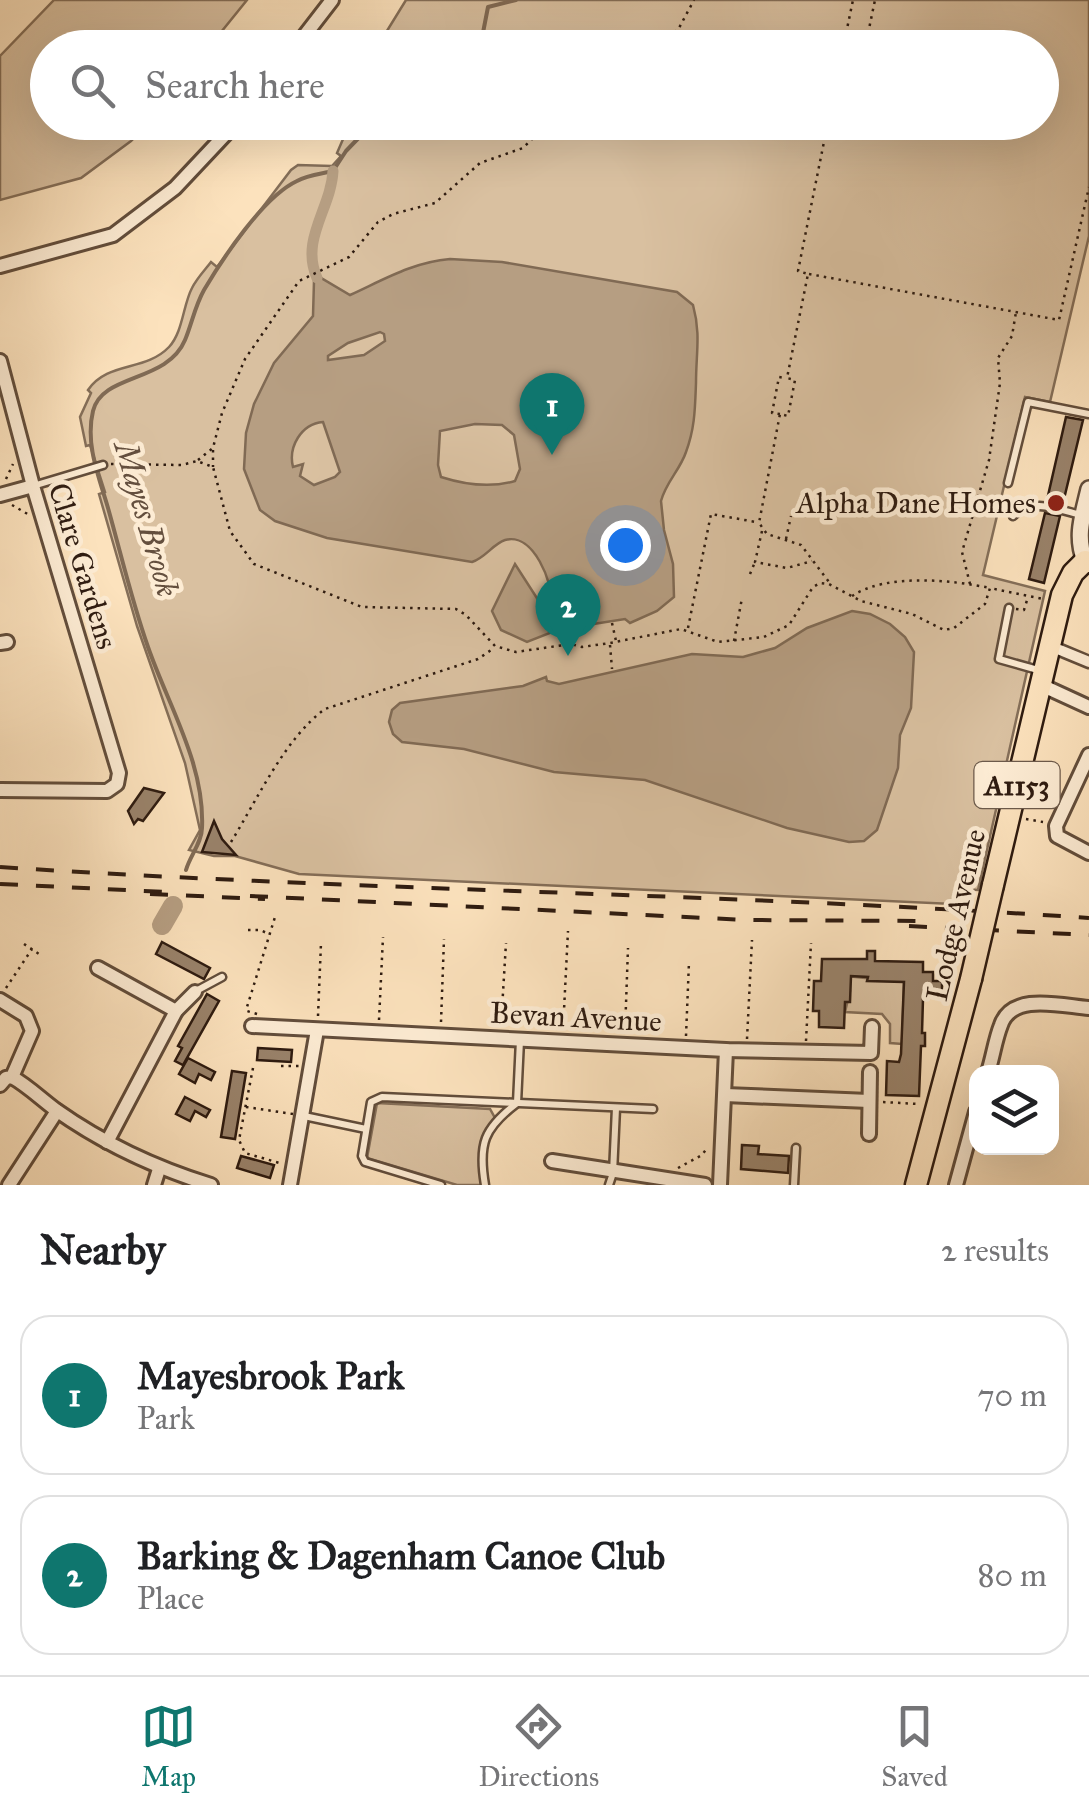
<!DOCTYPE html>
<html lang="en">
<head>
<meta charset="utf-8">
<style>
  body { margin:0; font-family:"IM FELL Great Primer",serif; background:#f6f6f6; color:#202124 }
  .controls { position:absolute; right:30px; bottom:30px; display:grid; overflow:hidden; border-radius:20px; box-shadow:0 10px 40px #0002 }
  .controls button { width:90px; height:90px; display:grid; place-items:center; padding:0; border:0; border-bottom:2px solid #e0e0e0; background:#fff; color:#202124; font:50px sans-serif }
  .you { position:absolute; left:625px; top:545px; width:35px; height:35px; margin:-25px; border:8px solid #fff; border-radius:50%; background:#1a73e8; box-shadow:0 0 0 15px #1a73e833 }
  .badge { display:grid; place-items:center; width:65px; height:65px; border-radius:50%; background:#0f766e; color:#fff; font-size:32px; font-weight:700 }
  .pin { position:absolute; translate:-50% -82px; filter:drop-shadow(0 2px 5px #0008) }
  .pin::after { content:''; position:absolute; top:52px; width:35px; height:30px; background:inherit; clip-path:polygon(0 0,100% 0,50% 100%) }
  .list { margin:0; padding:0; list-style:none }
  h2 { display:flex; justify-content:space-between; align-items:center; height:130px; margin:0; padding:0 40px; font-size:42px }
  h2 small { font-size:32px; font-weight:400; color:#757577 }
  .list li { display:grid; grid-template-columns:65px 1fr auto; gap:30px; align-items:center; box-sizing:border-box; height:160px; margin:0 20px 20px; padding:0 20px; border:2px solid #e0e0e0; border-radius:30px }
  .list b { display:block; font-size:38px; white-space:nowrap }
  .list p { margin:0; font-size:32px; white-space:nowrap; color:#757577 }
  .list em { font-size:32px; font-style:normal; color:#757577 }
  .icon { flex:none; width:55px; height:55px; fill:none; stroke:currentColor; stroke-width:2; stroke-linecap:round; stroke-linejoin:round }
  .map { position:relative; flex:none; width:1089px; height:1185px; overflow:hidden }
  .search { position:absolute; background:#fff; box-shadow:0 10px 40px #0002; left:30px; right:30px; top:30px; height:110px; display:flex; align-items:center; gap:25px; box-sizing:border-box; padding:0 35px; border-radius:55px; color:#757577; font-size:38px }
  .sheet { height:490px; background:#fff }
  nav { display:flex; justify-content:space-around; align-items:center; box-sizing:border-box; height:140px; border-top:2px solid #e0e0e0; background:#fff; font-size:28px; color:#757577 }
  nav a { display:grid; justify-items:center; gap:5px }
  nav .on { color:#0f766e }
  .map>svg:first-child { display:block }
  .green { fill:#d9c0a0; stroke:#846e58; stroke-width:2.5 }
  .water { fill:#b69e82; stroke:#806a54; stroke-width:2.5; fill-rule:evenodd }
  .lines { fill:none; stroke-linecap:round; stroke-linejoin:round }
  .stream { stroke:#806a54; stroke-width:4 }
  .canal { stroke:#b69e82; stroke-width:11 }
  .river { stroke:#b69e82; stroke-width:20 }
  .building { fill:#99826a; stroke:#2e1b10; stroke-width:2.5 }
  .service-casing { stroke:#624d3b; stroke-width:11 }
  .pedestrian-casing { stroke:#624d3b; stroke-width:15 }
  .minor-casing { stroke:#624d3b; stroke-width:18 }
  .tertiary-casing { stroke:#624d3b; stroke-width:20 }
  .primary-casing { stroke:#2e1b10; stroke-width:25 }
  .path { stroke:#2e1b10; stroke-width:2.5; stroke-dasharray:2.5 5; stroke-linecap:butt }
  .service { stroke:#fdecd4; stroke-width:6 }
  .pedestrian { stroke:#fdecd4; stroke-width:10 }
  .minor { stroke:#fdecd4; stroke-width:12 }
  .tertiary { stroke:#fdecd4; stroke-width:15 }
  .primary { stroke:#fce2bd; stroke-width:20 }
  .rail { stroke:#2e1b10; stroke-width:4; stroke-dasharray:18 18; stroke-linecap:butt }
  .primary-bridge-casing { stroke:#2e1b10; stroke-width:25; stroke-linecap:butt }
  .primary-bridge { stroke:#fce2bd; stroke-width:20 }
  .poi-dot { fill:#8f2418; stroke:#fdecd4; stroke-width:4 }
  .labels { text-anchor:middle; stroke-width:9; stroke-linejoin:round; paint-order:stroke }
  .shield { fill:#fdecd4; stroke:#6c5a4b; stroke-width:2.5 }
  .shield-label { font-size:28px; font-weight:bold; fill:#2e1b10 }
  .poi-label { font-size:30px; fill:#2e1b10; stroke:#fdecd4; text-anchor:end }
  .street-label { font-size:30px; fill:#2e1b10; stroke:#fdecd4 }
  .water-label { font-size:32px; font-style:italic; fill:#644f3e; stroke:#fdecd4 }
</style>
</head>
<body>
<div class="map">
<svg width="1089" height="1185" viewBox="0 0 1089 1185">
  <rect width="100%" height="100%" fill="#fce2bd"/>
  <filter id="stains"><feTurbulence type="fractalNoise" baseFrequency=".002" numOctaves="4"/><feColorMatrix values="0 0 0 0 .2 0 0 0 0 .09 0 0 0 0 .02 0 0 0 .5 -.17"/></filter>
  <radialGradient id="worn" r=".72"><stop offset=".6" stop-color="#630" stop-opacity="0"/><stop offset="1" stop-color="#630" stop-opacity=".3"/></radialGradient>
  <!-- green -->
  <g class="green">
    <path d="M54 0H247L209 47 48 48V122L149 123 131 141 81 178 0 200V56Z"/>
    <path d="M406 0H1089V236L1050 402 1025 397 983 575 1045 591 978 890 958 889 953 904 299 874 235 856H214L189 850 200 830 185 763 137 626 99 494 105 492 90 445 86 446 80 417 91 393 88 390C108 361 145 372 169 347 183 332 183 305 192 288 197 278 205 270 211 262L217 267 291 170 298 165 332 166 341 156 337 153 350 123 1042 122V48L377 47Z"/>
    <path d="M846 976 904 982 902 1044 890 1043V1024L882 1014 845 1012 850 991Z"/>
    <path d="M377 1103 490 1109 495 1118C480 1139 476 1160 483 1185H457L367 1158Z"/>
  </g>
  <!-- water -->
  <g class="water">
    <path d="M450 259 502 262 677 292 693 305C701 334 696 353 696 383 695 408 695 428 686 452 680 470 666 482 661 501L664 530 673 564 674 597 657 611 630 623 625 619 574 627 572 619 568 620 566 616 558 618 560 629 527 642 501 630 492 611 515 564 542 606 547 609 552 604C553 584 534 532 505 540 493 544 485 558 472 562L327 538 275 521 260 510 244 469 246 433 254 404 274 363 313 316 314 281 321 278 350 295C383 280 413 262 450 259ZM380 332 384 334 385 341 364 355 328 360V356L348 343ZM323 422 340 472 335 477 314 485 300 476 303 464 293 467C288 447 301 424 323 422ZM475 424 502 425 514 435 520 469 515 481C491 488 466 485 441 477L438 465 440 431Z"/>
    <path d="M852 611 870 614 890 624 905 637 914 652 911 708 900 735 898 768 877 830 864 841 849 842 787 828 645 780 554 772 464 749 402 742 393 734 389 722 392 710 400 703 523 686 546 677 547 681 559 684 692 654 743 657 757 653 775 648 807 628Z"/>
  </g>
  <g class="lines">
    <!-- stream -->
    <g class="stream">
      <path d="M480 48 488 7 516 0"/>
      <path d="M186 870C190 856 202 842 202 828 205 764 168 705 148 647 132 602 121 554 108 508 99 477 85 444 93 411 102 373 167 383 185 340 192 323 195 306 204 290 223 258 263 197 297 181 308 175 321 174 333 171L346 151 374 122"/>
    </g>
    <!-- canal -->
    <path class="canal" d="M317 278C300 239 331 209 333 171"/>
    <!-- river -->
    <path class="river" d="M162 925 173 906"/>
  </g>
  <!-- building -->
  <g class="building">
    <path d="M1066 417 1083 420 1063 503 1047 500Z"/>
    <path d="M1045 513 1060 516 1044 583 1029 579Z"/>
    <path d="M144 788 164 793 143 821 138 819 134 824 128 811Z"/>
    <path d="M214 821 222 839 236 855 202 852Z"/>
    <path d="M162 942 210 968 204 979 156 954Z"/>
    <path d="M867 951H875V961L923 962V972H933V981H942V996L923 999 922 1033H925V1046H921L919 1096 886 1095 887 1061 899 1062 901 1054 904 982 867 981 868 977 851 976 850 1002H845L844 1028 819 1027V1011H813L814 981H821L822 959H867Z"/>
    <path d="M207 994 219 1001 183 1065 175 1061 182 1048 178 1046Z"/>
    <path d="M258 1048 292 1050 291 1062 257 1060Z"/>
    <path d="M188 1058 215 1072 211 1080 199 1074 195 1083 179 1074Z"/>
    <path d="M232 1071 246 1073 235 1139 221 1137Z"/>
    <path d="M185 1097 210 1110 206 1117 195 1111 190 1121 176 1114Z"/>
    <path d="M742 1145 759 1146 758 1154 789 1156 788 1173 741 1169Z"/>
    <path d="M241 1156 274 1165 270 1178 237 1168Z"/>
  </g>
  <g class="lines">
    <defs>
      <g id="service">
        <path d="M1008 483 1028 402 1089 414"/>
        <path d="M33 486 103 465"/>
        <path d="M1013 516C1029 497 1060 510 1081 515"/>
        <path d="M1009 608 999 659 1038 670"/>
        <path d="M196 991 222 977"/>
        <path d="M304 1116 366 1129"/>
        <path d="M441 1185 365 1162 362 1156 371 1102 382 1097 653 1109"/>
        <path d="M485 1185C478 1144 484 1128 517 1103L520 1040"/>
        <path d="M609 1185 613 1173 616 1108"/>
        <path d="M794 1185 796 1148"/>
      </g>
      <path id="pedestrian" d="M1060 650 1089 662"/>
      <g id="minor">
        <path d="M295 48 332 0"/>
        <path d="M0 266 113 235 175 188 237 122"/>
        <path d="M0 361 33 486 119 773 117 784 107 791 0 790"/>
        <path d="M0 495 33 486"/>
        <path d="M0 643 7 642"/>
        <path d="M1041 685 1089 707"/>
        <path d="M1089 755 1056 826 1057 836 1089 853"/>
        <path d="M98 968 176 1011 107 1142"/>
        <path d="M0 1000 26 1016 32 1031 12 1077 6 1078 0 1085"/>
        <path d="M176 1011 195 992"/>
        <path d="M252 1026 726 1050 871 1053 872 1027"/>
        <path d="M988 1072C993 1057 995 1040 1001 1025 1012 992 1062 1006 1089 1008"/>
        <path d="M12 1077C28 1086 41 1099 56 1110 104 1144 156 1168 211 1185"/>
        <path d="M725 1095 869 1101"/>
        <path d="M869 1134 870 1072"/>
        <path d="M552 1161 705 1185"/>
        <path d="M9 1185 57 1111"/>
        <path d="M154 1185 159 1169"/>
        <path d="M290 1185 317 1030"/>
        <path d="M720 1185 726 1050"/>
        <path d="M956 1185 976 1112"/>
      </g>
      <path id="tertiary" d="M1085 561C1075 536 1083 515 1089 489"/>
      <g id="primary">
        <path d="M993 885 1062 595 1073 573 1085 561 1089 562"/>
        <path d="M916 1185 971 979"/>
      </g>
    </defs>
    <!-- service casing -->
    <use href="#service" class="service-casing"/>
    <!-- pedestrian casing -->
    <use href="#pedestrian" class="pedestrian-casing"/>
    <!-- minor casing -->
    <use href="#minor" class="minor-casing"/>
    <!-- tertiary casing -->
    <use href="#tertiary" class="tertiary-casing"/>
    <!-- primary casing -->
    <use href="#primary" class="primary-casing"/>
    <!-- path -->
    <g class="path">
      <path d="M658 48 679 28 694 0"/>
      <path d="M843 48 853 0"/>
      <path d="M865 48 875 0"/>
      <path d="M828 122 798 271 808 274 787 378 795 380 788 416 780 414 759 523 767 534 801 545 829 582"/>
      <path d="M809 274 1059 320 1089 187"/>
      <path d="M780 414 772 413 779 377 785 378"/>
      <path d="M213 450V467"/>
      <path d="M198 460 213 448 222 413 245 359 299 281 349 257 378 222 393 214 435 203 480 163 523 148 534 137 541 122"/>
      <path d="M111 464 182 465 197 461 213 467 230 531 254 564 362 607 456 609 466 615 495 646 516 652 571 644 582 647 610 643 681 629 718 642 764 637 789 625 813 587 820 583 829 584 861 601 912 614 944 630 954 628 985 604 990 588 1043 599"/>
      <path d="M6 479 13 464"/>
      <path d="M12 505 31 516"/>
      <path d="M762 531 755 562 787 568 812 561"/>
      <path d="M786 539 791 516"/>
      <path d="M750 574 755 562"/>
      <path d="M970 584 962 552 989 460 1000 383 998 358 1012 336 1016 312"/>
      <path d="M852 596C887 573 951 580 990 588"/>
      <path d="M1016 609 1024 610 1028 597"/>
      <path d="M565 619 570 642"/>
      <path d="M612 623 616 641"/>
      <path d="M688 628 711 514 756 522"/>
      <path d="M734 641 742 598"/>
      <path d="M610 645 612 669"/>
      <path d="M1026 819 1043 822"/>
      <path d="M231 842C257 800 285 738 325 709L478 659 494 648"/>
      <path d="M248 930H260L269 934"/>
      <path d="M24 944 42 956"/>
      <path d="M6 988 32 949"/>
      <path d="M257 1014 247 1011V1007L275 917"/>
      <path d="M318 1016 321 943"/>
      <path d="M379 1020 383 937"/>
      <path d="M441 1022 444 939"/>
      <path d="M501 1026 506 943"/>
      <path d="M563 1030 568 931"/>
      <path d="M625 1032 628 948"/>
      <path d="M686 1036 689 962"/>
      <path d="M747 1039 752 940"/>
      <path d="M806 1041 811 943"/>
      <path d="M281 1066H300"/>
      <path d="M253 1068 239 1140 245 1153 283 1164"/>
      <path d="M883 1102 919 1104"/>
      <path d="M246 1107 293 1114"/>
      <path d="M678 1168 702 1155 708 1147"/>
    </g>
    <!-- service -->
    <use href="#service" class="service"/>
    <!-- pedestrian -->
    <use href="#pedestrian" class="pedestrian"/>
    <!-- minor -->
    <use href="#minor" class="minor"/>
    <!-- tertiary -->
    <use href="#tertiary" class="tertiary"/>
    <!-- primary -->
    <use href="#primary" class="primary"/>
    <!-- rail -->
    <g class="rail">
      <path d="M0 867C363 891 726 893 1089 918"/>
      <path d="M0 884 165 892"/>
      <path d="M150 894 265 899"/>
      <path d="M250 896 748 920 924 921"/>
      <path d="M909 926 1089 935"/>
    </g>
    <defs>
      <path id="primary-bridge" d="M971 979 993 885"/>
    </defs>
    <!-- primary-bridge casing -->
    <use href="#primary-bridge" class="primary-bridge-casing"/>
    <!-- primary-bridge -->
    <use href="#primary-bridge" class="primary-bridge"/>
  </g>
  <!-- markers -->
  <circle class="poi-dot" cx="1056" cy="503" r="10"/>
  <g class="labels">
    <!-- shield labels -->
    <rect class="shield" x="974.5" y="762" width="85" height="46" rx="8"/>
    <g class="shield-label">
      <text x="1017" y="795">A1153</text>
    </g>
    <!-- poi labels -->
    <g class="poi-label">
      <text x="1036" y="513">Alpha Dane Homes</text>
    </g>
    <!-- street labels -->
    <g class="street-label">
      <text transform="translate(83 566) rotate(73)" y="10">Clare Gardens</text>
      <text transform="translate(956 915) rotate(-77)" y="10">Lodge Avenue</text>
      <text transform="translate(576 1017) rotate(3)" y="10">Bevan Avenue</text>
    </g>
    <!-- water labels -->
    <g class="water-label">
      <text transform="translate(147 519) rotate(74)" y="11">Mayes Brook</text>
    </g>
  </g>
  <rect width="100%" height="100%" filter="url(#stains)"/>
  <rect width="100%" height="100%" fill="url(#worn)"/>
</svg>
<div class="controls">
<button><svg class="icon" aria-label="layers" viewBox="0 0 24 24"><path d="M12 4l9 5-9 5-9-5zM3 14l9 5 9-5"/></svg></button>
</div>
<div class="you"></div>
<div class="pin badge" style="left:552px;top:455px">1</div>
<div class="pin badge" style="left:568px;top:656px">2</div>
<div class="search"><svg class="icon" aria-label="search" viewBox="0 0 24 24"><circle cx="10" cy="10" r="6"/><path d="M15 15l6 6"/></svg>Search here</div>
</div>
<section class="sheet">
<h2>Nearby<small>2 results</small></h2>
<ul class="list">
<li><span class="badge">1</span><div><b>Mayesbrook Park</b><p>Park</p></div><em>70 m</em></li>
<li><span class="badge">2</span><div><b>Barking &amp; Dagenham Canoe Club</b><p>Place</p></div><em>80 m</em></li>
</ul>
</section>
<nav>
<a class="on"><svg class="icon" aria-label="map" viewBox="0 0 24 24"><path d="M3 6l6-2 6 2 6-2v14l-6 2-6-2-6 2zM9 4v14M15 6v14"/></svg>Map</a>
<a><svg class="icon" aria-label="directions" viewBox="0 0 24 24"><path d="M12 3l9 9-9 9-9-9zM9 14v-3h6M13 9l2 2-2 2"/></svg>Directions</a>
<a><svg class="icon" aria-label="saved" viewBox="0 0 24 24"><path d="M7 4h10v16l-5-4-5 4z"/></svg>Saved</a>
</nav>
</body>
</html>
